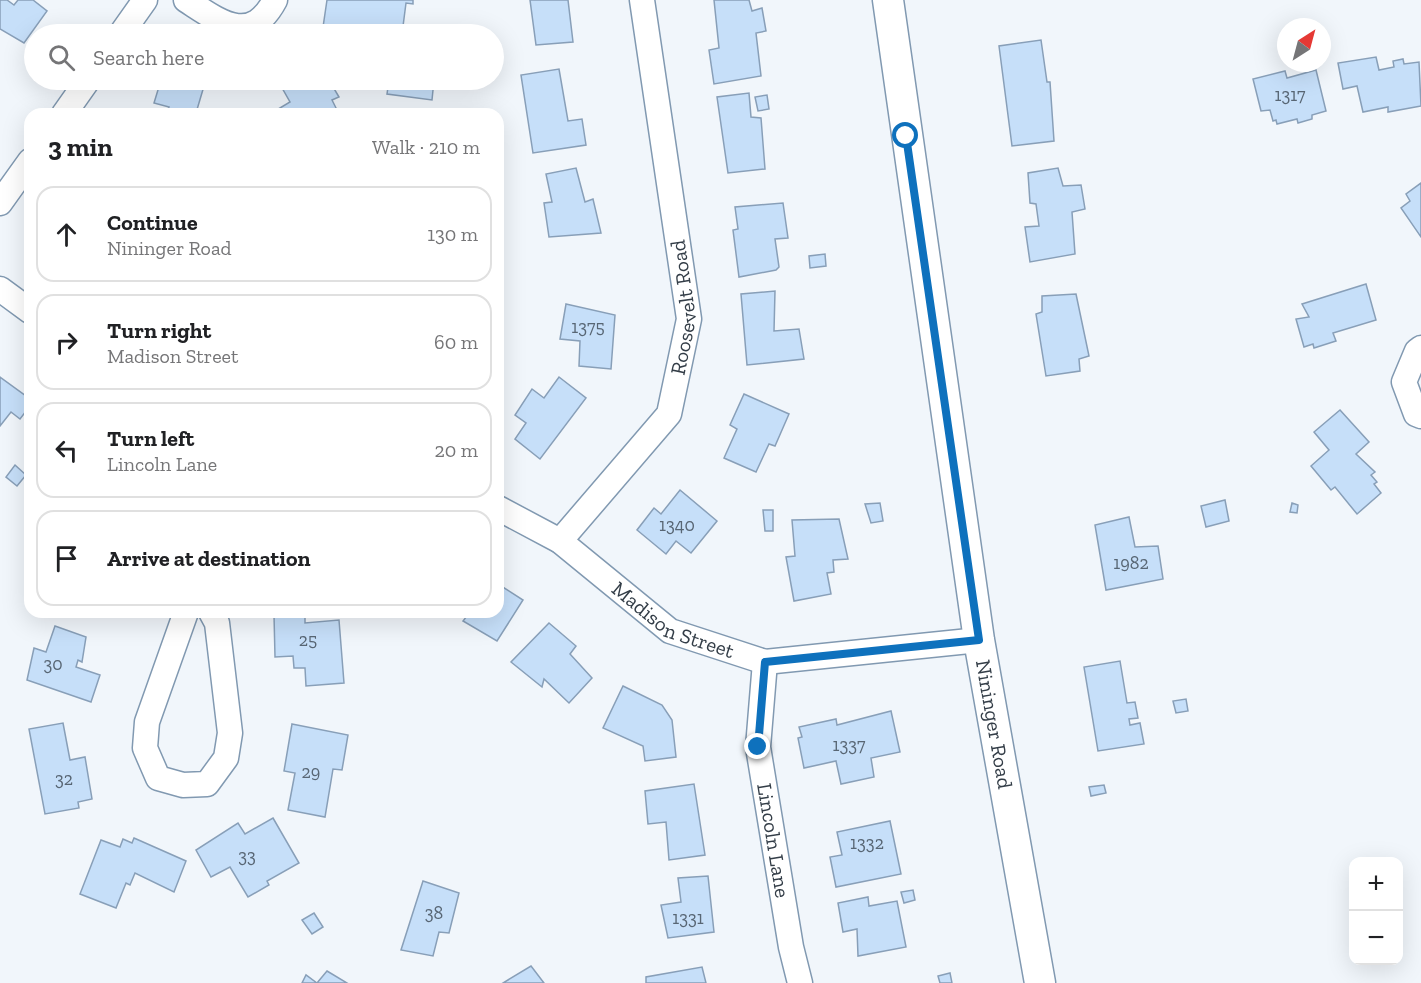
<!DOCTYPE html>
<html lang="en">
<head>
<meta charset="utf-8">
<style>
  body { margin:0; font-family:"Zilla Slab",serif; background:#f2f2f2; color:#202124 }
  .controls { position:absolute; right:18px; bottom:18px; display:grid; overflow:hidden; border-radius:12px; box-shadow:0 6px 24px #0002 }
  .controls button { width:54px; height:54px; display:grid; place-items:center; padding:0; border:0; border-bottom:2px solid #e0e0e0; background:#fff; color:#202124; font:30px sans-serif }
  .compass { position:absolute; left:1277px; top:18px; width:54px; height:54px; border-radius:50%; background:#fff; box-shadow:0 6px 24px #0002; rotate:36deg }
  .stop { position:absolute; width:18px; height:18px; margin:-14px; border:4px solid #0e71bd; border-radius:50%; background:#fff }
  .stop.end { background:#0e71bd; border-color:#fff; box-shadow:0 2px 6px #0008 }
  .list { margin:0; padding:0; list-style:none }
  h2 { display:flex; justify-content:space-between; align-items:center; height:78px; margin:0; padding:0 24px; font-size:26px }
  h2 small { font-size:20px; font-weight:400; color:#757577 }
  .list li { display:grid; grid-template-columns:39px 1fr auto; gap:18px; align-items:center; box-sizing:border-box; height:96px; margin:0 12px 12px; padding:0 12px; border:2px solid #e0e0e0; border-radius:18px }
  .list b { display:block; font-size:22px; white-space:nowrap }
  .list p { margin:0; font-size:20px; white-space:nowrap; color:#757577 }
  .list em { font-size:20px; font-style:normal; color:#757577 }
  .icon { flex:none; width:33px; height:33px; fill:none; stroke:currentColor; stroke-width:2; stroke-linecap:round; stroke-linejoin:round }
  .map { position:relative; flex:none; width:1421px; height:983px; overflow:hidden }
  .search { position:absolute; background:#fff; box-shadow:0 6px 24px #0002; left:24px; top:24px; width:480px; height:66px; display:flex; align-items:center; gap:15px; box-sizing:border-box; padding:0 21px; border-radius:33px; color:#757577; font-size:22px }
  .panel { position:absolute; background:#fff; box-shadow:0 6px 24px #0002; left:24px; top:108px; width:480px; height:510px; border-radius:18px }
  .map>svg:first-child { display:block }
  .building { fill:#c6dff9; stroke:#889fb8; stroke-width:1.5 }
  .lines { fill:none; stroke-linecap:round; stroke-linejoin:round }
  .minor-casing { stroke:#8199b1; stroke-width:27 }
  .tertiary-casing { stroke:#8199b1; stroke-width:33 }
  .minor { stroke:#fff; stroke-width:24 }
  .tertiary { stroke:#fff; stroke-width:30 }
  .route { stroke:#0e71bd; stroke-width:8 }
  .labels { text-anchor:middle; stroke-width:5; stroke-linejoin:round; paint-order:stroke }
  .number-label { font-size:18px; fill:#586674 }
  .street-label { font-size:21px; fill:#333d47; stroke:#fff }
</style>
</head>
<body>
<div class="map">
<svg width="1421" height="983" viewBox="0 0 1421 983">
  <rect width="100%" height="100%" fill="#f1f6fb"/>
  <!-- building -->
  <g class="building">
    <path d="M0 0H7L14 5 18 0H33L47 11 24 43 0 29Z"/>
    <path d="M327 0H413V4L406 3 402 34 360 30 359 34H322Z"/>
    <path d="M530 0H568L573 42 536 45Z"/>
    <path d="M714 0H749L752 11 762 8 766 31 756 33 761 76 714 84 709 50 719 48Z"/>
    <path d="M1041 40 1047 82H1050L1054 141 1012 146 999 46Z"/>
    <path d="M1376 57 1379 70 1394 67 1393 61 1403 59 1404 64 1419 62 1421 106 1388 112V107L1363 112 1357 86 1343 89 1338 63Z"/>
    <path d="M559 69 568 121 582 119 586 145 533 153 521 75Z"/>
    <path d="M1316 70 1326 111 1312 115V119L1298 123 1297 119 1277 124 1276 120 1273 121 1270 110 1261 111 1253 79 1285 71 1287 78Z"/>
    <path d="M161 80H179L204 86 196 113 200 114H166L169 107 154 103Z"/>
    <path d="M294 80H329L339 97 332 100 338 112 270 114 290 102 281 86Z"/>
    <path d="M389 80H434L432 100 387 94Z"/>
    <path d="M749 93 751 117 761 118 765 169 728 173 717 97Z"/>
    <path d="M767 95 769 109 758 111 755 97Z"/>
    <path d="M576 168 585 202 593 199 601 233 549 237 544 203 552 202 546 174Z"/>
    <path d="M1058 168 1063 186 1081 185 1085 209 1072 212 1075 254 1030 262 1025 227 1039 226 1036 204 1030 203 1028 173Z"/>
    <path d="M1421 183V237L1401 208 1410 201 1406 194Z"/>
    <path d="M783 203 788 238 775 239 779 267 776 270 739 277 733 230 738 229 735 207Z"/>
    <path d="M825 254 826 266 810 268 809 256Z"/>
    <path d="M1366 284 1376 320 1333 333 1336 341 1314 348 1313 344 1304 347 1296 319 1309 317 1302 304Z"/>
    <path d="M775 291 774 331 799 329 804 359 747 365 741 294Z"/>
    <path d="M1076 294 1089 356 1079 359 1080 371 1046 376 1036 314 1042 312V296Z"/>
    <path d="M566 304 615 315 611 369 579 366 580 341 560 339Z"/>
    <path d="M0 377 30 399V406L20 419 11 412 0 426Z"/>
    <path d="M559 377 586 398 540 459 515 439 526 423 515 415 532 389 544 398Z"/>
    <path d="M744 394 789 414 775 446 769 444 756 472 724 458 737 429 730 425Z"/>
    <path d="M1340 410 1369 442 1356 454 1375 472 1371 475 1377 482 1374 484 1381 493 1357 514 1335 487 1331 490 1311 466 1329 450 1314 432Z"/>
    <path d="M15 465 26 475 17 486 6 477Z"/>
    <path d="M680 490 717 521 691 553 676 541 666 554 637 530 654 508 661 514Z"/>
    <path d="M1225 500 1229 521 1206 527 1201 506Z"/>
    <path d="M880 503 883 521 871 523 865 504Z"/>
    <path d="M1292 503 1298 505 1297 513 1290 512Z"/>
    <path d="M763 510H773V531H765Z"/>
    <path d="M1129 517 1135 547 1158 546 1163 579 1106 590 1095 525Z"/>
    <path d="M839 519 848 559 833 560 834 572 827 573 831 594 794 601 786 557 795 556 792 520Z"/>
    <path d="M498 584 523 600 497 641 463 621 467 616 460 612H498Z"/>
    <path d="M305 613V623L339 620 344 683 306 686 305 668H294L293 656 275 657 274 615Z"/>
    <path d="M549 623 576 646 570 654 592 678 569 703 544 679 542 687 511 662Z"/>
    <path d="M55 626 86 637 82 662 78 660 76 667 100 675 91 702 27 680 34 648 46 652Z"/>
    <path d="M1120 661 1127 703 1135 702 1138 718 1129 719 1130 725 1140 723 1144 744 1098 751 1084 667Z"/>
    <path d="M623 686 662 705 672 720 676 757 645 761 643 746 603 728Z"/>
    <path d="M1186 699 1188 711 1176 713 1173 701Z"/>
    <path d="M891 711 900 752 871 758 874 777 841 784 836 761 804 768 798 738 802 737 799 727 836 719 837 725Z"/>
    <path d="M63 723 70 760 85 757 92 799 78 802 79 808 45 814 29 729Z"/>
    <path d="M292 724 348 735 342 770 333 769 325 817 288 810 295 773 284 771Z"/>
    <path d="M694 784 705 855 669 860 666 822 648 824 645 791Z"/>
    <path d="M1104 785 1106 793 1091 796 1089 787Z"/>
    <path d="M273 818 299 863 267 881 269 885 248 897 230 867 211 877 196 850 238 823 245 834Z"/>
    <path d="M890 821 901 874 836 887 830 857 842 855 837 832Z"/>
    <path d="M134 838 186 861 174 892 135 873 130 885 126 883 116 908 80 894 101 840 120 847 123 839 132 843Z"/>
    <path d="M708 876 714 932 668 938 661 905 681 902 678 878Z"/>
    <path d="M423 881 459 893 449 933 439 932 433 956 401 950Z"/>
    <path d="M913 890 915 900 904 903 901 892Z"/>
    <path d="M868 897 869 906 897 901 906 947 858 956 857 929 843 932 838 903Z"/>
    <path d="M314 913 323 927 312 934 302 920Z"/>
    <path d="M531 966 544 983H503Z"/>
    <path d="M702 967 706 983H646V977Z"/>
    <path d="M327 971 347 983H302L306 975 317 983Z"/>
    <path d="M950 973 952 983H940L938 976Z"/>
  </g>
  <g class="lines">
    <defs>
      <g id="minor">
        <path d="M186 0C219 21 250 47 275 0"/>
        <path d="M121 34 145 0"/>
        <path d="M64 114 88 80"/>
        <path d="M0 203 30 161"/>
        <path d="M0 289 30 311"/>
        <path d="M1421 348 1417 351 1404 382 1416 414 1421 416"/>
        <path id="s1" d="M498 508 560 541 670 631 765 662 979 640"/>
        <path id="s2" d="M560 541 669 414 689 319 642 0"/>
        <path d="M186 612 147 722 145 748 158 778 183 785 207 784 226 758 230 733 217 623 211 612"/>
        <path id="s3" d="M765 662 758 747 791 947 800 983"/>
      </g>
      <g id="tertiary">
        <path id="s4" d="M888 0 979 640 1040 983"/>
      </g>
    </defs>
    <!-- minor casing -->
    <use href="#minor" class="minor-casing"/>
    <!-- tertiary casing -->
    <use href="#tertiary" class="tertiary-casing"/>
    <!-- minor -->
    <use href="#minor" class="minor"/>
    <!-- tertiary -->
    <use href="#tertiary" class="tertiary"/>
  </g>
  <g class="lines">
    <!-- route -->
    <path class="route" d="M758 747 765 662 979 640 906 136"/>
  </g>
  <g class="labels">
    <!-- number labels -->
    <g class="number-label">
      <text x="1290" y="101">1317</text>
      <text x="588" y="333">1375</text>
      <text x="677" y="531">1340</text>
      <text x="1131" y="569">1982</text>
      <text x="308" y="646">25</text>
      <text x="53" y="670">30</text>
      <text x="849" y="751">1337</text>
      <text x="311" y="778">29</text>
      <text x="64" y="785">32</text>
      <text x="867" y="849">1332</text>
      <text x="247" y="862">33</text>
      <text x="434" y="919">38</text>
      <text x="688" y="924">1331</text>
    </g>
    <!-- street labels -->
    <g class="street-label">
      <text dy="7" stroke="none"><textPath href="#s2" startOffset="276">Roosevelt Road</textPath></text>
      <text dy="7" stroke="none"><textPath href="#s1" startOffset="210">Madison Street</textPath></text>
      <text dy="7" stroke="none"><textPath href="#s4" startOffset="732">Nininger Road</textPath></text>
      <text dy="7" stroke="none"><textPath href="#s3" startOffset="180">Lincoln Lane</textPath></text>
    </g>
  </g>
</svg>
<div class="controls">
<button>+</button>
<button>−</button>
</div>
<svg class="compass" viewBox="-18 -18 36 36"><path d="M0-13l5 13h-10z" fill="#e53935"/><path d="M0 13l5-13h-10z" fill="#757577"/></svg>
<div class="stop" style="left:906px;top:136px"></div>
<div class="stop end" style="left:758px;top:747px"></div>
<div class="search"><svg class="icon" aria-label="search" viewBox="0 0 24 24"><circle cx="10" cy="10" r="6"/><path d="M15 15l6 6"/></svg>Search here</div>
<section class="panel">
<h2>3 min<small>Walk · 210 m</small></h2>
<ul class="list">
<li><svg class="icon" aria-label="ahead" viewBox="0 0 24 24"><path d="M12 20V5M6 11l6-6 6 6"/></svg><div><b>Continue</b><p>Nininger Road</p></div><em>130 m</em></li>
<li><svg class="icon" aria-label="right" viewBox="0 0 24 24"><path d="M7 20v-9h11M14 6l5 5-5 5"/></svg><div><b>Turn right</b><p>Madison Street</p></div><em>60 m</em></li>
<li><svg class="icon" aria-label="left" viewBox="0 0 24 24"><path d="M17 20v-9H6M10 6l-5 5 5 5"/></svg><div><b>Turn left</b><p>Lincoln Lane</p></div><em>20 m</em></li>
<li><svg class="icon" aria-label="arrive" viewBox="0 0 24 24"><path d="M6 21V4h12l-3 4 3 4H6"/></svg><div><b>Arrive at destination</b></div></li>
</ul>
</section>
</div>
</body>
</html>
